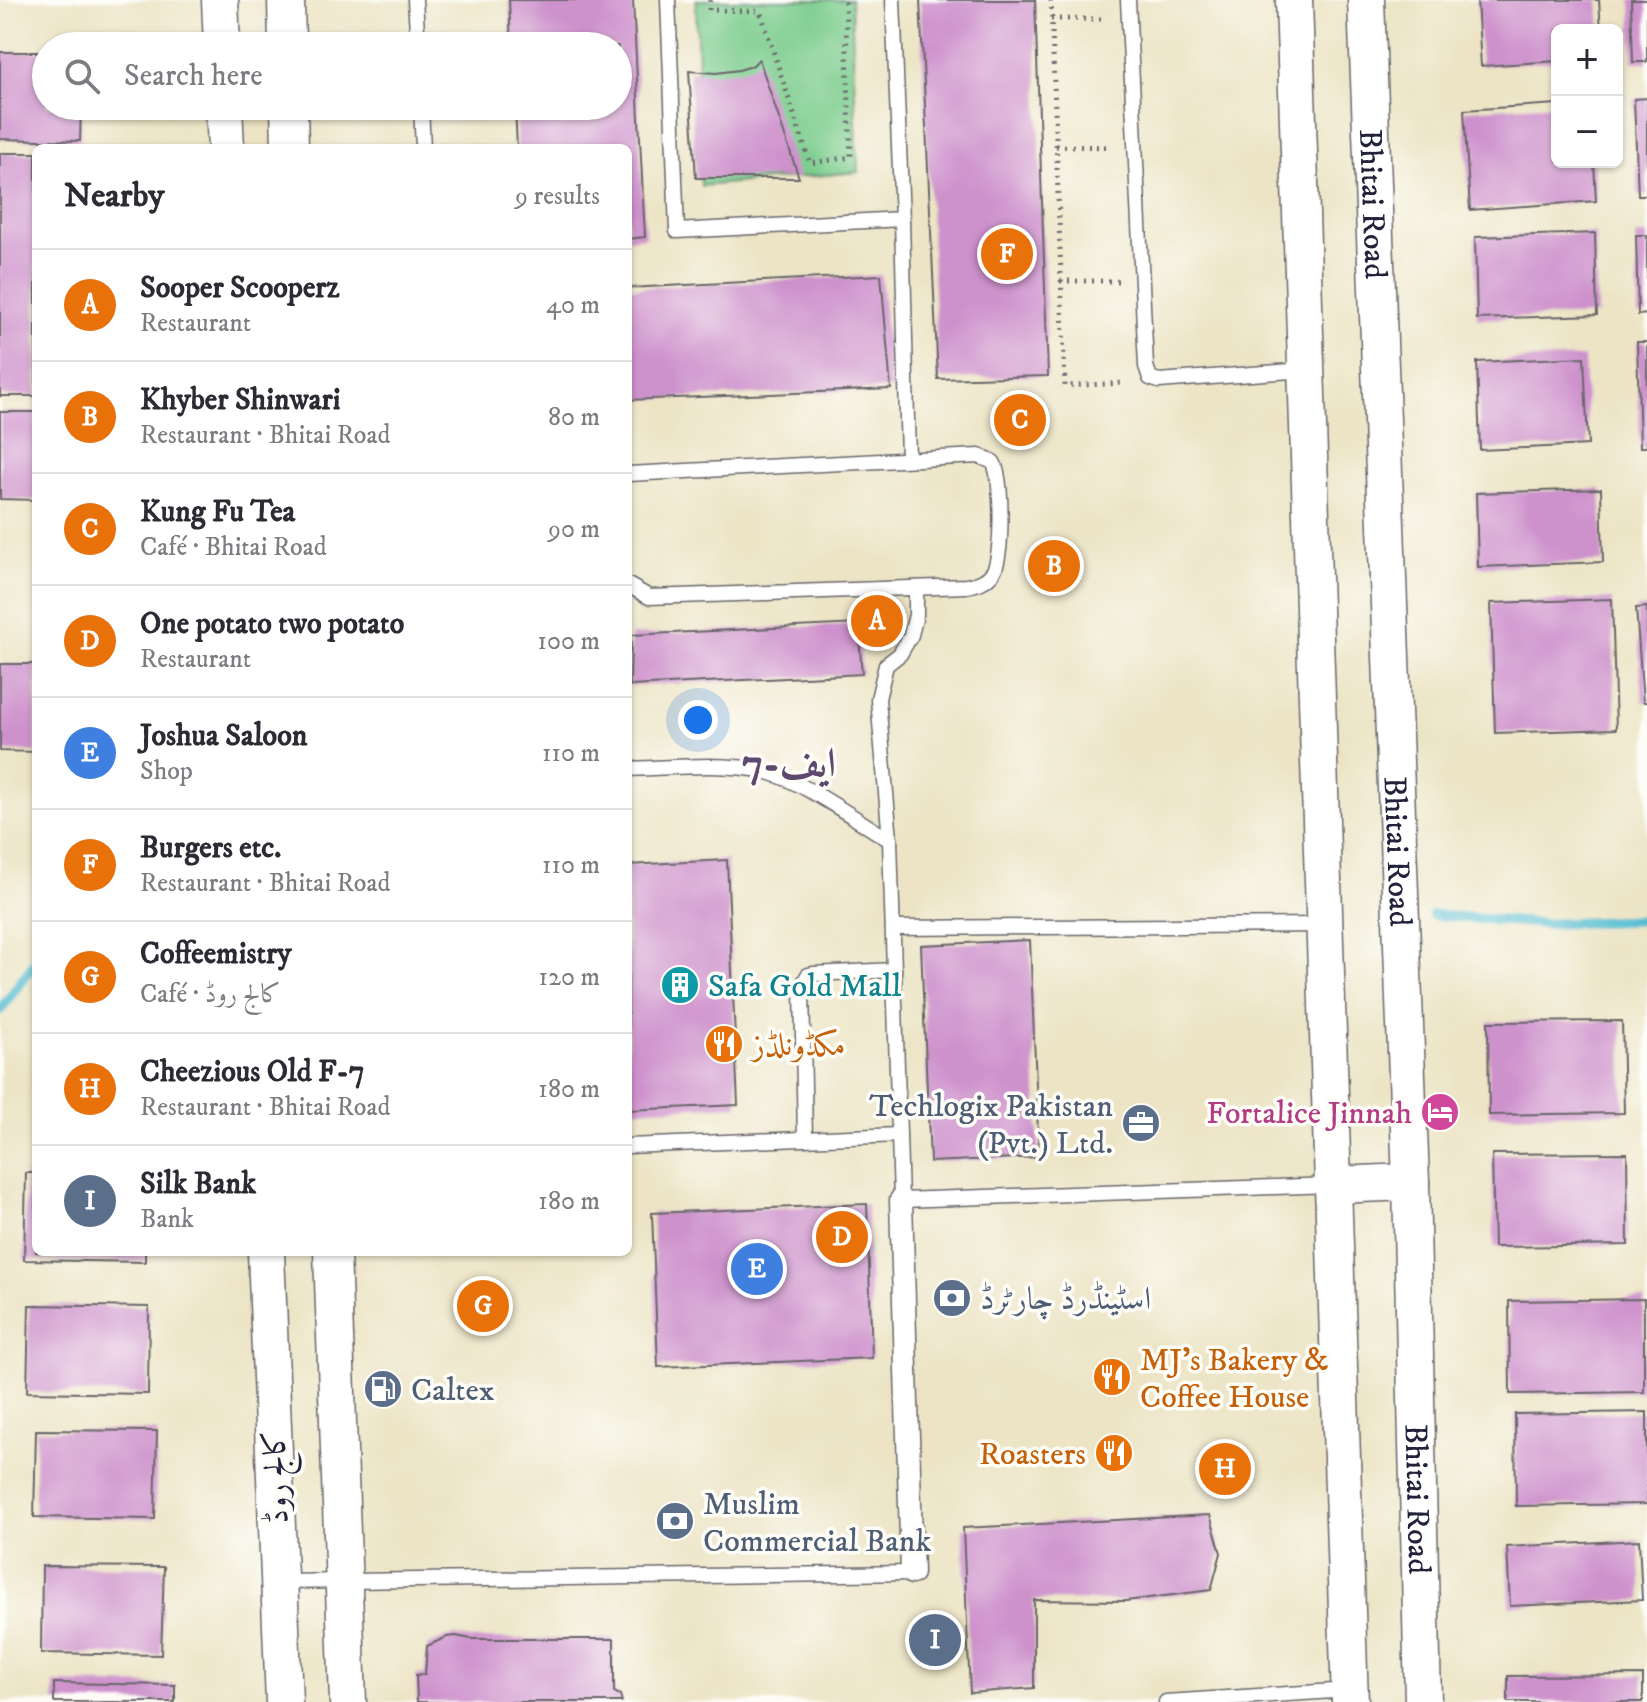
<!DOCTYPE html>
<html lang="en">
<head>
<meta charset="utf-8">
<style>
  body { margin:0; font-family:"IM FELL DW Pica",Amiri,serif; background:#f7f7f7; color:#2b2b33 }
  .controls { position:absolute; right:24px; top:24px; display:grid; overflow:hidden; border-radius:12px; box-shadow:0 2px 6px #0004 }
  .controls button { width:72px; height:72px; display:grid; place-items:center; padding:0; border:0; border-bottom:2px solid #e1e1e2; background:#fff; color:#2b2b33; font:40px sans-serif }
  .you { position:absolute; left:698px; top:720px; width:28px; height:28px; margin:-20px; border:6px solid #fff; border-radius:50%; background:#1a73e8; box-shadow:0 0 0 12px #1a73e833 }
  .badge { display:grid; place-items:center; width:52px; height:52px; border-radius:50%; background:#db2777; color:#fff; font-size:26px; font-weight:700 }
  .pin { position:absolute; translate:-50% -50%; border:4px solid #fff; box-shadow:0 2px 8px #0006 }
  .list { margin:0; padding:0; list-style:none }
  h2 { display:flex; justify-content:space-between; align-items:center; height:104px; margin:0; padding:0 32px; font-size:34px }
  h2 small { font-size:26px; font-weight:400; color:#7c7c81 }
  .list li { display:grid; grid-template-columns:52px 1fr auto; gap:24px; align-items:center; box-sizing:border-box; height:112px; padding:0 32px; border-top:2px solid #e1e1e2 }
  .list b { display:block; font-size:30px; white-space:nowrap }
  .list p { margin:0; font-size:26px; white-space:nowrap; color:#7c7c81 }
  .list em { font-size:26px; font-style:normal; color:#7c7c81 }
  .icon { flex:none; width:44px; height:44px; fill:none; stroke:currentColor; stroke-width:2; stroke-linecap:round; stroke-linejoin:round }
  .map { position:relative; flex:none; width:1647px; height:1702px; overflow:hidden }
  .search { position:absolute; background:#fff; box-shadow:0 2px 6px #0004; left:32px; top:32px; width:600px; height:88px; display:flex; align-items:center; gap:20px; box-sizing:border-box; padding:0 28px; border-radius:44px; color:#7c7c81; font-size:30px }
  .panel { position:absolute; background:#fff; box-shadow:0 2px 6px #0004; left:32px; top:144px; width:600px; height:1112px; border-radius:12px }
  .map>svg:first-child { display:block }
  .green { fill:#7acc8d; stroke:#4e7764; stroke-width:2 }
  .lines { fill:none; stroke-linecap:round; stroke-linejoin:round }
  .stream { stroke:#54bdd1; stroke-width:10 }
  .building { fill:#cd91cc }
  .service-casing { stroke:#69666b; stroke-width:17 }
  .pedestrian-casing { stroke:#69666b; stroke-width:25 }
  .tertiary-casing { stroke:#69666b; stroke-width:39 }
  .path { stroke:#69666b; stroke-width:5; stroke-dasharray:2 6; stroke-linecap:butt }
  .service { stroke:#fff; stroke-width:14 }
  .pedestrian { stroke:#fff; stroke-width:22 }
  .tertiary { stroke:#fff; stroke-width:36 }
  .labels { text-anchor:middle; stroke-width:7; stroke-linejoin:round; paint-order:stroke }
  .street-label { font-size:32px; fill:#22223b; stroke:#fdfcf7 }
  .culture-label { font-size:32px; fill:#0d838f; stroke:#fdfcf7; text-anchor:start }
  .food-label { font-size:32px; fill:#c56008; stroke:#fdfcf7; text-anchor:start }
  .service-label { font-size:32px; fill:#4e5e75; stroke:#fdfcf7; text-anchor:start }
  .hotel-label { font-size:32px; fill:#b23c85; stroke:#fdfcf7; text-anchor:end }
  .district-label { font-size:40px; font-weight:bold; fill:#5e496e; stroke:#fdfcf7 }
</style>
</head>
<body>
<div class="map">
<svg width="1647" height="1702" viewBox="0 0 1647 1702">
  <rect width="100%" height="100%" fill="#fdfcf7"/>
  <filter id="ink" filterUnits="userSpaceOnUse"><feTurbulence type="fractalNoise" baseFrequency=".0125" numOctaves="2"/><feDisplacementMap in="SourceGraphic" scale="16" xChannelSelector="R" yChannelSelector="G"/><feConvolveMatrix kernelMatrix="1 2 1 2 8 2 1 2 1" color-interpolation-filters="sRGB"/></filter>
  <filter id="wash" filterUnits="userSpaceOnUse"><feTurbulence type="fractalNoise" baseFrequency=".006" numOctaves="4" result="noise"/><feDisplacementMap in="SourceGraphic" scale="32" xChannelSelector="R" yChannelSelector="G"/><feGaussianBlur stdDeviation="1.8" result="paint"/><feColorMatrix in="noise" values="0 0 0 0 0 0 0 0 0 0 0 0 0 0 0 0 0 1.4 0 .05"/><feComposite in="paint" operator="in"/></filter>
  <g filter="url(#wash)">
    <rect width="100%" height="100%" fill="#ece4c5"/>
    <!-- green -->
    <path class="green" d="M696 0H851L858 172 701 186Z"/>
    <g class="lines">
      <!-- stream -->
      <g class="stream">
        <path d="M1433 915 1547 924 1647 920"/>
        <path d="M0 1010 36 961"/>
      </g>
    </g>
    <g id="blocks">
      <!-- building -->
      <g class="building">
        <path d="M509 0H633L645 237 628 239V148H517L515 106H618V46H511Z"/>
        <path d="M920 0H1035L1048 376 938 379Z"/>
        <path d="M1477 0H1599L1601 30H1557V61L1481 66Z"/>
        <path d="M1631 0H1647V62H1633Z"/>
        <path d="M0 52H46V106H81L80 141 0 139Z"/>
        <path d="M759 59 799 178H696L689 71 716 73 739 70 752 66Z"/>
        <path d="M1647 98V195H1638L1634 99Z"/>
        <path d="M1557 104V162H1594L1596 201 1470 210 1464 110Z"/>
        <rect x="0" y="153" width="36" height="243"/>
        <path d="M1595 233 1597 315 1477 319 1475 237Z"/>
        <path d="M1636 235H1647V314L1638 315Z"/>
        <path d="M881 275 891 389 628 400V288Z"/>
        <path d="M1637 342H1647V447H1640Z"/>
        <path d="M1584 357 1588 445 1480 450 1477 362Z"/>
        <path d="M0 412H36V500L0 499Z"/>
        <path d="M1601 489 1603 562 1478 567 1476 493Z"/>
        <path d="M1612 599 1616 729 1495 733 1491 603Z"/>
        <path d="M1647 607V702H1643L1636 608Z"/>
        <path d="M858 624 862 674 630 686 631 635Z"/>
        <path d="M0 664H36V752L0 751Z"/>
        <path d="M727 860 738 1105 628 1110V865Z"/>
        <path d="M1030 940 1039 1157 930 1162 921 945Z"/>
        <path d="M1622 1021 1624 1113 1489 1115 1488 1022Z"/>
        <path d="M1627 1153 1628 1245 1494 1247 1492 1154Z"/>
        <path d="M26 1173H36V1252H145V1262L24 1260Z"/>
        <path d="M867 1204 872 1358 658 1367 652 1213Z"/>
        <path d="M1644 1299V1392L1510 1394 1509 1301Z"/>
        <path d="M29 1305 149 1307 148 1394 27 1392Z"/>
        <path d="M1647 1412V1504L1516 1506 1515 1414Z"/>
        <path d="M36 1430 157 1431 155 1519 34 1517Z"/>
        <path d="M1210 1515 1221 1553 1211 1590 1126 1601 1034 1600V1688L970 1693 963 1528Z"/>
        <path d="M1639 1540 1642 1600 1510 1606 1507 1547Z"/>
        <path d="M42 1566 164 1567 161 1655 41 1653Z"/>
        <path d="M456 1636 471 1639H614V1692L620 1695 622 1702H417L416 1675 425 1674 427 1646 447 1637Z"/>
        <path d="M1643 1675V1702H1508V1676Z"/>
        <path d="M54 1683 175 1685V1702H54Z"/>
      </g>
    </g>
  </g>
  <g filter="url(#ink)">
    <use href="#blocks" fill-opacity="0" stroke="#69666b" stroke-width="2"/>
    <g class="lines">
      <defs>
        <g id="service">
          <path d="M415 0 418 46"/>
          <path d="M668 0 677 231 902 219 893 0"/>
          <path d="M1128 0 1146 366 1150 378 1159 381 1305 370"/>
          <path d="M421 106 423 148"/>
          <path d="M902 219 908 459"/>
          <path d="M628 474 979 456 993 462C1003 477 1003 558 993 572 986 582 977 584 966 586L649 597 628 585"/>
          <path d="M916 588V615L911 635 900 654 886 665 878 699 890 840 901 1200 1332 1185"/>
          <path d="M628 769C669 768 732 761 771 773 807 784 856 820 890 840"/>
          <path d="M893 928 1324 925"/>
          <path d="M805 1139 802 986 808 975 813 974 894 970"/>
          <path d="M628 1146 899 1135"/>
          <path d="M281 1582 912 1573"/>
          <path d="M1166 1702 1349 1690"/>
        </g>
        <path id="pedestrian" d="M901 1200 912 1573"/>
        <g id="tertiary">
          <path d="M220 0 222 46"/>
          <path d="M286 0 287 46"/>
          <path d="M1294 0 1350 1702"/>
          <path id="s1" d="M1366 0 1411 1182 1423 1702"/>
          <path d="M224 106 226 148"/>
          <path d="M289 106 290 148"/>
          <path d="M1333 1185 1411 1182"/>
          <path d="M266 1252 284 1702"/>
          <path d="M332 1252 348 1702"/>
        </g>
      </defs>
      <!-- service casing -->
      <use href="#service" class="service-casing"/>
      <!-- pedestrian casing -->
      <use href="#pedestrian" class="pedestrian-casing"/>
      <!-- tertiary casing -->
      <use href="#tertiary" class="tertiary-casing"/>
      <!-- path -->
      <g class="path">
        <path d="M710 0 709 10 760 11 810 163 851 157 845 0"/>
        <path d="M1051 0 1065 386 1126 383"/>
        <path d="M1051 19H1106"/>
        <path d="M1056 146 1111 147"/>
        <path d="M1060 281H1119"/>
      </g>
      <!-- service -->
      <use href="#service" class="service"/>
      <!-- pedestrian -->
      <use href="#pedestrian" class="pedestrian"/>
      <!-- tertiary -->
      <use href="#tertiary" class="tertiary"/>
    </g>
  </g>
  <!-- icons -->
  <defs>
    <symbol id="building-disc" viewBox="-11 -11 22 22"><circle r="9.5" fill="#0f9aa8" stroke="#fdfcf7"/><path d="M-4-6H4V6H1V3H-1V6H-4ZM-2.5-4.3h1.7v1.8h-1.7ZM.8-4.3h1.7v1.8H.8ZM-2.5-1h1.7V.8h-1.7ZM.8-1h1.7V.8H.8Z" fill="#fff"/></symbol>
    <symbol id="restaurant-disc" viewBox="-11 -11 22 22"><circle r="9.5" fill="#e8710a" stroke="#fdfcf7"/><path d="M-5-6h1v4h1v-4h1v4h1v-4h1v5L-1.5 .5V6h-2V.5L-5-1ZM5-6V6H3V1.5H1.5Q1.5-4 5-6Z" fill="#fff"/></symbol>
    <symbol id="hotel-disc" viewBox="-11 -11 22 22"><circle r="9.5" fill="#d1479c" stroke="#fdfcf7"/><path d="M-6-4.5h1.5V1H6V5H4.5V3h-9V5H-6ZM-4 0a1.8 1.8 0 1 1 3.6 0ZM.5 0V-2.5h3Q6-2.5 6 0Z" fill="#fff"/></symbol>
    <symbol id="office-disc" viewBox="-11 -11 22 22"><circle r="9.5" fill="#5c6f8a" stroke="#fdfcf7"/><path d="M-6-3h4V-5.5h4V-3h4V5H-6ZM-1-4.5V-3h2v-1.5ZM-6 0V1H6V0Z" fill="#fff"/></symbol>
    <symbol id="bank-disc" viewBox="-11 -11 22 22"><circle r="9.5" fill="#5c6f8a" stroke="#fdfcf7"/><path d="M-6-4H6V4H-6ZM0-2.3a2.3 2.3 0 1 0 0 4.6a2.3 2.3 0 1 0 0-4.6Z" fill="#fff"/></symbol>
    <symbol id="fuel-disc" viewBox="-11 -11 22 22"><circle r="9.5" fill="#5c6f8a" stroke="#fdfcf7"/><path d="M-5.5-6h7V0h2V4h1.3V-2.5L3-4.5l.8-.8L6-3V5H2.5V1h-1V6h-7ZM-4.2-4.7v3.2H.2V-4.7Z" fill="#fff"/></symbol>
  </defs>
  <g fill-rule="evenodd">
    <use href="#building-disc" x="658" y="963" width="44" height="44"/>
    <use href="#restaurant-disc" x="702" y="1022" width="44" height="44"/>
    <use href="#hotel-disc" x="1418" y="1090" width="44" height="44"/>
    <use href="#office-disc" x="1119" y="1101" width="44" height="44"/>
    <use href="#bank-disc" x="930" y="1276" width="44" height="44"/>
    <use href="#restaurant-disc" x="1090" y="1355" width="44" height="44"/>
    <use href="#fuel-disc" x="361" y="1367" width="44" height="44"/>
    <use href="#restaurant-disc" x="1092" y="1431" width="44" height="44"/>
    <use href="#bank-disc" x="653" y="1499" width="44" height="44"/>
  </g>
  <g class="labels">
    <!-- street labels -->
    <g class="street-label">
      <text dy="11" stroke="none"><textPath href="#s1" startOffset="204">Bhitai Road</textPath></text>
      <text dy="11" stroke="none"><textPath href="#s1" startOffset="852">Bhitai Road</textPath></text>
      <text transform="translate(275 1477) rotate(-92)" y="11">کالج روڈ</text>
      <text dy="11" stroke="none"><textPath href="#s1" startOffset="1500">Bhitai Road</textPath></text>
    </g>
    <!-- culture labels -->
    <g class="culture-label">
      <text x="708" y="996">Safa Gold Mall</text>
    </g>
    <!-- food labels -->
    <g class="food-label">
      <text x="752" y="1055">مکڈونلڈز</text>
      <text x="1140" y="1370">MJ's Bakery &amp;<tspan x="1140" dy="37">Coffee House</tspan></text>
      <text x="1086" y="1464" text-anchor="end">Roasters</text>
    </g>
    <!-- service labels -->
    <g class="service-label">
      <text x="1113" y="1116" text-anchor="end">Techlogix Pakistan<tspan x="1113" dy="37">(Pvt.) Ltd.</tspan></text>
      <text x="980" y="1309">اسٹینڈرڈ چارٹرڈ</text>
      <text x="411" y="1400">Caltex</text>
      <text x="703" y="1514">Muslim<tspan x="703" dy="37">Commercial Bank</tspan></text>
    </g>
    <!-- hotel labels -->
    <g class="hotel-label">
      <text x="1412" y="1123">Fortalice Jinnah</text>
    </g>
    <!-- district labels -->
    <g class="district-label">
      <text x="789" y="776">ایف-7</text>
    </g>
  </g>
</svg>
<div class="controls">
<button>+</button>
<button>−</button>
</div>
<div class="you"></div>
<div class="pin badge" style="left:877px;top:621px;background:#e8710a">A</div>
<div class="pin badge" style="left:1054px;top:566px;background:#e8710a">B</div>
<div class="pin badge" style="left:1020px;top:420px;background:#e8710a">C</div>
<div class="pin badge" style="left:842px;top:1237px;background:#e8710a">D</div>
<div class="pin badge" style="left:757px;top:1269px;background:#3f7fe0">E</div>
<div class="pin badge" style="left:1007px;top:254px;background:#e8710a">F</div>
<div class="pin badge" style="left:483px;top:1306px;background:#e8710a">G</div>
<div class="pin badge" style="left:1225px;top:1469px;background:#e8710a">H</div>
<div class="pin badge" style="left:935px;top:1640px;background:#5c6f8a">I</div>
<div class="search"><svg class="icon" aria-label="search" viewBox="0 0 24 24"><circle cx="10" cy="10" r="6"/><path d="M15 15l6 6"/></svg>Search here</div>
<section class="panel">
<h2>Nearby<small>9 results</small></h2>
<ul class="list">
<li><span class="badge" style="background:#e8710a">A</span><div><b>Sooper Scooperz</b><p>Restaurant</p></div><em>40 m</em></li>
<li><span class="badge" style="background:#e8710a">B</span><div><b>Khyber Shinwari</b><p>Restaurant · Bhitai Road</p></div><em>80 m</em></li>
<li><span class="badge" style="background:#e8710a">C</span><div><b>Kung Fu Tea</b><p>Café · Bhitai Road</p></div><em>90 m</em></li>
<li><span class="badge" style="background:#e8710a">D</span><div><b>One potato two potato</b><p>Restaurant</p></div><em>100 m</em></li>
<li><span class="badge" style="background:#3f7fe0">E</span><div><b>Joshua Saloon</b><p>Shop</p></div><em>110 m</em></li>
<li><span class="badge" style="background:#e8710a">F</span><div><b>Burgers etc.</b><p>Restaurant · Bhitai Road</p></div><em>110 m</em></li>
<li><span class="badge" style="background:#e8710a">G</span><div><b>Coffeemistry</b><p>Café · کالج روڈ</p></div><em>120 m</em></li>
<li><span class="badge" style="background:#e8710a">H</span><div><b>Cheezious Old F-7</b><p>Restaurant · Bhitai Road</p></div><em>180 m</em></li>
<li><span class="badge" style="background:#5c6f8a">I</span><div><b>Silk Bank</b><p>Bank</p></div><em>180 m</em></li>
</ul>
</section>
</div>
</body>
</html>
